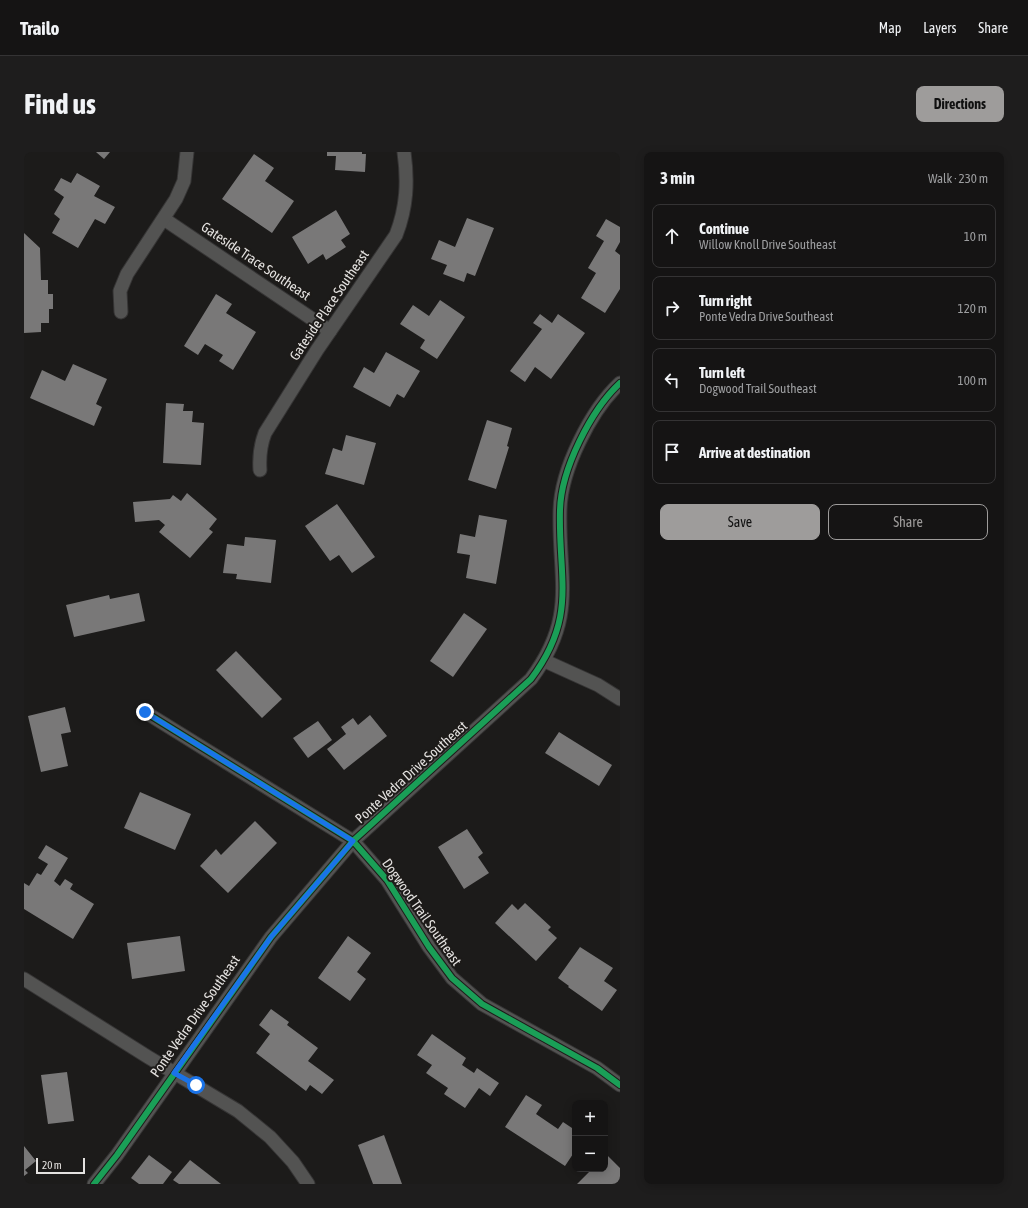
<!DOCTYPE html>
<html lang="en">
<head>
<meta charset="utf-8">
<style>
  body { margin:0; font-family:"Asap Condensed",sans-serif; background:#1e1d1d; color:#f1f3f6 }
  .controls { position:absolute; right:12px; bottom:12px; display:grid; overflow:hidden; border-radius:8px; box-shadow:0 2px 10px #0003 }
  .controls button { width:36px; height:36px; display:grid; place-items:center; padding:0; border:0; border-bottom:1px solid #343334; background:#151414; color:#f1f3f6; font:20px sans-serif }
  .scale { position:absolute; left:12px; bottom:10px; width:49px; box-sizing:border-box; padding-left:4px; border:2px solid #e4e2e0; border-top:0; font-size:11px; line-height:14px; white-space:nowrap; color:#e4e2e0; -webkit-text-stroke:3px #1d1b19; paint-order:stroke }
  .stop { position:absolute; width:12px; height:12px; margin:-9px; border:3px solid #1a73e8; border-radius:50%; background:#fff }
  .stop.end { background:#1a73e8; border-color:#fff; box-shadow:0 1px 4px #0008 }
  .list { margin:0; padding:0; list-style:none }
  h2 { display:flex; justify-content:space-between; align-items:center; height:52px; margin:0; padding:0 16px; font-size:17px }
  h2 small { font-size:13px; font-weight:400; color:#9d9ea0 }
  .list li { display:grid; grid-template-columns:26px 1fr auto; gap:12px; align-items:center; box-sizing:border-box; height:64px; margin:0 8px 8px; padding:0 8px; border:1px solid #343334; border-radius:8px }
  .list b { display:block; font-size:15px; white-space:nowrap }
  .list p { margin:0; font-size:13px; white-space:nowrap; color:#9d9ea0 }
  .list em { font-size:13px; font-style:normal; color:#9d9ea0 }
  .actions { display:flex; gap:8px; padding:12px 16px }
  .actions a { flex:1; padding:9px 0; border:1px solid #9e9c9b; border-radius:8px; text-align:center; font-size:14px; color:#9e9c9b }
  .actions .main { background:#9e9c9b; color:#111 }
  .icon { flex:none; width:22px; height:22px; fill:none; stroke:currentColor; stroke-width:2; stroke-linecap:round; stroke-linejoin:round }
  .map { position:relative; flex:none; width:596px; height:1032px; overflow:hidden; border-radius:8px }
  header { display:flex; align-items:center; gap:24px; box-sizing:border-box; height:56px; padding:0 20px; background:#151414; border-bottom:1px solid #343334 }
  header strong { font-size:19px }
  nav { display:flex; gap:22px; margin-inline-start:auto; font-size:14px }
  .intro { display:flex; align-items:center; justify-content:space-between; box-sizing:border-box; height:96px; padding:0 24px }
  h1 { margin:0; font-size:28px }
  .button { padding:10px 18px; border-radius:8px; background:#9e9c9b; color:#111; font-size:14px; font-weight:700 }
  main { display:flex; gap:24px; padding:0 24px }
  aside { flex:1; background:#151414; border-radius:8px; box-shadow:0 2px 10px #0003 }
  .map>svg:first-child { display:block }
  .building { fill:#797878 }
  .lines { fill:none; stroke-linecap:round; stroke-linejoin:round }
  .minor-casing { stroke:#363535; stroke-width:15 }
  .minor { stroke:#535352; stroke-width:13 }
  .cycleway-casing { stroke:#1d1b19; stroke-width:8 }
  .cycleway { stroke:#1a9f57; stroke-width:6 }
  .route { stroke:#1a73e8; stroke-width:5 }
  .labels { text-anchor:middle; stroke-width:4; stroke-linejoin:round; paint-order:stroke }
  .street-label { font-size:14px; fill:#e4e2e0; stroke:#1d1b19 }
</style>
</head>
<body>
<header>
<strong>Trailo</strong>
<nav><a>Map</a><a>Layers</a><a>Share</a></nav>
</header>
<div class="intro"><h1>Find us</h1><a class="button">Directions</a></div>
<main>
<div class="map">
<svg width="596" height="1032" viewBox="0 0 596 1032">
  <rect width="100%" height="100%" fill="#1c1b1a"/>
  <!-- building -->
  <g class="building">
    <path d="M72 0H86L80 7Z"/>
    <path d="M303 0H338V2H342L341 20 311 18 312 4H303Z"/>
    <path d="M230 2 250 16 241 29 270 49 248 81 198 47Z"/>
    <path d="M53 21 76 34 70 44 91 55 81 72 71 67 54 96 28 81 36 67 30 62 40 45 30 38 37 26 47 31Z"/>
    <path d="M312 58 326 82 317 88 322 95 302 108 299 102 284 112 268 85Z"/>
    <path d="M443 66 470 76 451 124 443 121 440 130 419 122 423 113 407 107 415 88 431 95Z"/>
    <path d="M582 67 596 75V90L591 99 596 103V137L581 161 557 146 572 121 564 116 580 89 572 84Z"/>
    <path d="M0 81 16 96 17 128H24V142H29V157H25V171H17V180L0 181Z"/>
    <path d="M192 142 208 152 202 161 232 180 209 218 195 209 199 203 181 192 174 203 160 194Z"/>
    <path d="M416 148 441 165 413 207 396 196 401 188 376 172 389 153 405 164Z"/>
    <path d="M516 162 528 171 534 162 561 181 527 227 511 215 501 230 486 219 518 177 509 171Z"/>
    <path d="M362 200 396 219 380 246 373 242 366 255 329 235 340 215 350 221Z"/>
    <path d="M49 212 83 227 72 252 78 255 70 274 6 246 18 218 41 229Z"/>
    <path d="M142 251 160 252 159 259H169L168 270 180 271 177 313 139 311Z"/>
    <path d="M463 268 488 276 483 294 485 295 472 337 444 328Z"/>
    <path d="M322 283 352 291 340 333 301 322 309 296 318 299Z"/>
    <path d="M163 341 193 367 185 377 189 380 166 406 135 380 141 373 135 368 111 370 109 350 146 347 149 343 157 349Z"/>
    <path d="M313 352 351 405 328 421 315 403 306 409 281 374Z"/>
    <path d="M455 363 483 368 472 432 442 426 446 403 433 401 436 382 451 385Z"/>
    <path d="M221 385 252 388 247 431 212 427 213 422 199 421 203 392 220 394Z"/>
    <path d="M115 441 121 469 50 485 42 453 85 443 86 447Z"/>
    <path d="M440 461 463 477 429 525 406 509Z"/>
    <path d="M212 499 258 547 238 566 192 518Z"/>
    <path d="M41 555 47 580 37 582 44 614 17 620 4 564Z"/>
    <path d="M346 563 363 584 320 618 303 597 322 582 317 575 329 566 334 573Z"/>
    <path d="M294 569 308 588 284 606 269 586Z"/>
    <path d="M535 580 588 613 575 634 521 601Z"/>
    <path d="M116 640 167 662 151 698 100 676Z"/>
    <path d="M231 669 253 691 204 741 176 714 192 697 197 703Z"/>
    <path d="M443 677 459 701 454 705 465 721 440 737 414 695Z"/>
    <path d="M22 693 44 706 30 729 36 734 41 727 49 732 46 737 70 752 49 787 0 757V731L5 734 13 721 17 723 24 712 14 706Z"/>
    <path d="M501 751 527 775 524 778 533 786 512 809 471 771 488 752 494 758Z"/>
    <path d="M156 784 161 819 108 827 103 791Z"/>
    <path d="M324 784 347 801 333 820 342 827 326 849 294 826Z"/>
    <path d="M556 795 589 816 580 829 593 838 578 859 544 835 545 834 534 826Z"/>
    <path d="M247 857 265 870 263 873 294 896 284 909 310 928 298 942 286 933 282 939 232 901 246 882 235 873Z"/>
    <path d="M408 882 442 906 438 913 450 921 453 916 475 931 466 944 455 936 441 956 420 942 424 936 402 921 408 913 393 903Z"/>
    <path d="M43 920 50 969 24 972 17 923Z"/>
    <path d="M502 943 518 953 512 962 534 977 539 970 551 978V999L541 1014 481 975Z"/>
    <path d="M360 983 378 1032H349L334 993Z"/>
    <path d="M0 994 12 1009 1 1018 4 1021 0 1024Z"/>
    <path d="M125 1003 148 1020 139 1032H115L107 1026Z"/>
    <path d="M583 1003 596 1016V1032H553L568 1017H581V1005Z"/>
    <path d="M166 1008 197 1032H155L149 1028Z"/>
  </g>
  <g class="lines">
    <defs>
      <g id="minor">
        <path d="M140 67 306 179"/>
        <path d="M97 160 96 139 103 122 152 47 160 29 163 0"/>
        <path d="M236 318C235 304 236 294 241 281L293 198 372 83C383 55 384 29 380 0"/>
        <path d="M521 509 574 533 596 547"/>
        <path d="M121 560 329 689 363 728 405 795 428 826 458 852 573 916 596 933"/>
        <path d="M0 827 124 905 214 959 246 985 269 1010 284 1032"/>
        <path d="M70 1032 93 1003 247 785 329 689 507 527C554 464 534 427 536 358 537 317 567 258 596 231"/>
      </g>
    </defs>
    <!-- minor casing -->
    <use href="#minor" class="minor-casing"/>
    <!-- minor -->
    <use href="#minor" class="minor"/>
    <defs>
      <g id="cycleway">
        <path d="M121 560 329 689 363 728 405 795 428 826 458 852 573 916 596 933"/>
        <path d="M70 1032 93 1003 247 785 329 689 507 527C554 464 534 427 536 358 537 317 567 258 596 231"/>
      </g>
    </defs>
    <!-- cycleway casing -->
    <use href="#cycleway" class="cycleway-casing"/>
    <!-- cycleway -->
    <use href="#cycleway" class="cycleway"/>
  </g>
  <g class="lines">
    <!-- route -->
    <path class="route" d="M121 560 329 689 247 785 150 921 172 933"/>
  </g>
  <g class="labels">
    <!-- street labels -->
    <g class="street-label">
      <text transform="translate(232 109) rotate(34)" y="5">Gateside Trace Southeast</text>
      <text transform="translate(305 153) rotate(-56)" y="5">Gateside Place Southeast</text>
      <text transform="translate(387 620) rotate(-42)" y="5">Ponte Vedra Drive Southeast</text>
      <text transform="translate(398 760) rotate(55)" y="5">Dogwood Trail Southeast</text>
      <text transform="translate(171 864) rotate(-55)" y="5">Ponte Vedra Drive Southeast</text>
    </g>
  </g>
</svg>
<div class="controls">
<button>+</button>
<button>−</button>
</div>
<div class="scale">20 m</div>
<div class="stop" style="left:172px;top:933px"></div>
<div class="stop end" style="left:121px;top:560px"></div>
</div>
<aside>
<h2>3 min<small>Walk · 230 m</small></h2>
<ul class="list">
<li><svg class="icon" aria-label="ahead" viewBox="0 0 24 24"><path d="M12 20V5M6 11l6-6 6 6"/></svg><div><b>Continue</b><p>Willow Knoll Drive Southeast</p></div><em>10 m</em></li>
<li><svg class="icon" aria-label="right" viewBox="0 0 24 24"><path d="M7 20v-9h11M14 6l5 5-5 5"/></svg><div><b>Turn right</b><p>Ponte Vedra Drive Southeast</p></div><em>120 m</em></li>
<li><svg class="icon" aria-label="left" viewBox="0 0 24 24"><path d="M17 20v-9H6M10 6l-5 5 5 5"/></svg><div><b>Turn left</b><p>Dogwood Trail Southeast</p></div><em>100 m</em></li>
<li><svg class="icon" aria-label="arrive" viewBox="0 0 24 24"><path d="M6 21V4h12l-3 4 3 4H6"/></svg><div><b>Arrive at destination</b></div></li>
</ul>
<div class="actions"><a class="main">Save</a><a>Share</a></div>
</aside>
</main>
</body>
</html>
